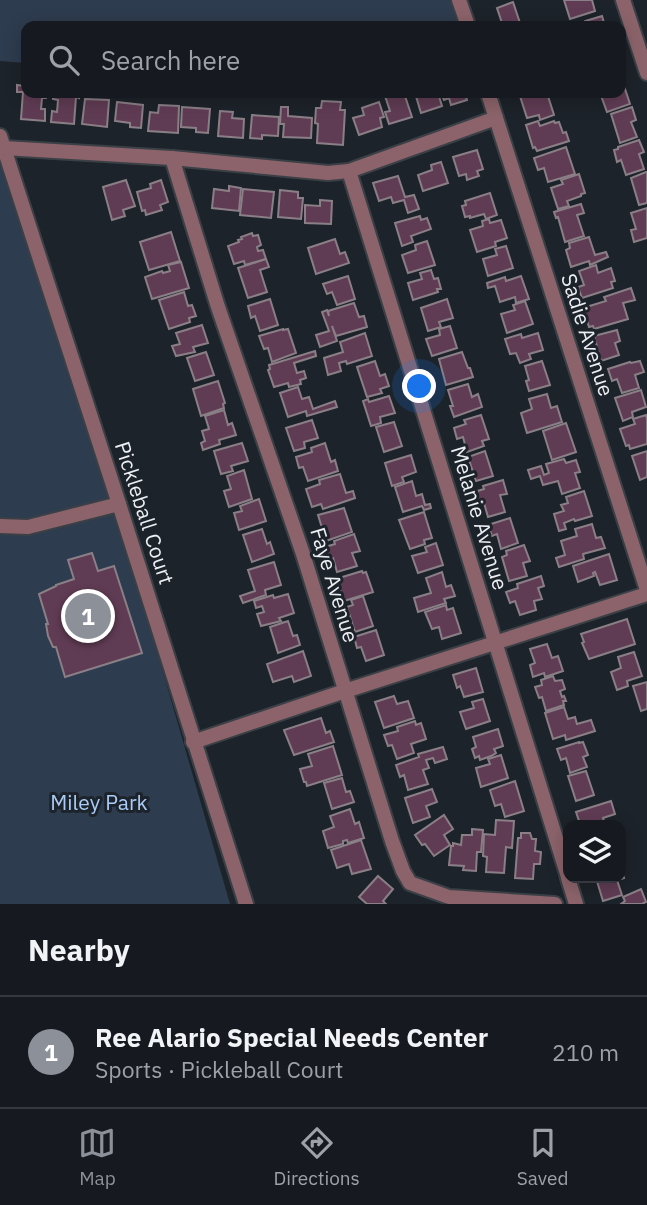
<!DOCTYPE html>
<html lang="en">
<head>
<meta charset="utf-8">
<style>
  body { margin:0; font-family:"IBM Plex Sans",sans-serif; background:#23272d; color:#f1f3f6 }
  .controls { position:absolute; right:21px; bottom:21px; display:grid; overflow:hidden; border-radius:14px; box-shadow:0 4px 18px #0003 }
  .controls button { width:63px; height:63px; display:grid; place-items:center; padding:0; border:0; border-bottom:2px solid #35383e; background:#161a20; color:#f1f3f6; font:35px sans-serif }
  .you { position:absolute; left:420px; top:387px; width:24px; height:24px; margin:-18px; border:5px solid #fff; border-radius:50%; background:#1a73e8; box-shadow:0 0 0 10px #1a73e833 }
  .badge { display:grid; place-items:center; width:46px; height:46px; border-radius:50%; background:#8c9099; color:#fff; font-size:23px; font-weight:700 }
  .pin { position:absolute; translate:-50% -50%; border:4px solid #fff; box-shadow:0 2px 7px #0006 }
  .list { margin:0; padding:0; list-style:none }
  h2 { display:flex; justify-content:space-between; align-items:center; height:91px; margin:0; padding:0 28px; font-size:30px }
  h2 small { font-size:23px; font-weight:400; color:#9ea1a5 }
  .list li { display:grid; grid-template-columns:46px 1fr auto; gap:21px; align-items:center; box-sizing:border-box; height:112px; padding:0 28px; border-top:2px solid #35383e }
  .list b { display:block; font-size:26px; white-space:nowrap }
  .list p { margin:0; font-size:23px; white-space:nowrap; color:#9ea1a5 }
  .list em { font-size:23px; font-style:normal; color:#9ea1a5 }
  .icon { flex:none; width:38px; height:38px; fill:none; stroke:currentColor; stroke-width:2; stroke-linecap:round; stroke-linejoin:round }
  .map { position:relative; flex:none; width:647px; height:904px; overflow:hidden }
  .search { position:absolute; background:#161a20; box-shadow:0 4px 18px #0003; left:21px; right:21px; top:21px; height:77px; display:flex; align-items:center; gap:18px; box-sizing:border-box; padding:0 24px; border-radius:14px; color:#9ea1a5; font-size:26px }
  .sheet { height:203px; background:#161a20 }
  nav { display:flex; justify-content:space-around; align-items:center; box-sizing:border-box; height:98px; border-top:2px solid #35383e; background:#161a20; font-size:19px; color:#9ea1a5 }
  nav a { display:grid; justify-items:center; gap:4px }
  nav .on { color:#8c9099 }
  .map>svg:first-child { display:block }
  .green { fill:#2e3c4f }
  .building { fill:#603c54; stroke:#8a7f86; stroke-width:2 }
  .lines { fill:none; stroke-linecap:round; stroke-linejoin:round }
  .minor-casing { stroke:#3a4046; stroke-width:18 }
  .minor { stroke:#8c636a; stroke-width:14 }
  .labels { text-anchor:middle; stroke-width:6; stroke-linejoin:round; paint-order:stroke }
  .street-label { font-size:21px; fill:#ecf0f5; stroke:#1d232a }
  .park-label { font-size:21px; fill:#a8cbf7; stroke:#1d232a }
</style>
</head>
<body>
<div class="map">
<svg width="647" height="904" viewBox="0 0 647 904">
  <rect width="100%" height="100%" fill="#1d232a"/>
  <!-- green -->
  <g class="green">
    <path d="M0 0H459L468 26H26V63L0 61Z"/>
    <path d="M0 160 76 371 230 904H0Z"/>
  </g>
  <!-- building -->
  <g class="building">
    <path d="M564 0H592L595 11 570 19Z"/>
    <path d="M513 2 521 26H503L497 8Z"/>
    <path d="M602 16 605 26H583V24L585 21Z"/>
    <path d="M621 80H622L630 104 607 112 600 93H621Z"/>
    <path d="M24 83 26 84V93H47L46 98H42L41 109H45V121L21 119 23 92H17V85L24 86Z"/>
    <path d="M53 93H79V98L76 97 74 124 51 122 52 111 57 112 58 100 53 99Z"/>
    <path d="M384 93H406H404L412 117 389 124 385 112 390 111Z"/>
    <path d="M415 93H438L442 106 421 113Z"/>
    <path d="M441 93H465L467 100 451 105 449 98 444 100Z"/>
    <path d="M519 93H547L554 115 540 120 539 115 527 118Z"/>
    <path d="M85 99 109 100 107 127 82 124Z"/>
    <path d="M322 101 341 102 340 110H345L343 145 317 143 318 124 315 123 316 108H321Z"/>
    <path d="M117 102 143 105 141 128 130 127V123L115 121Z"/>
    <path d="M379 102 384 117 380 118 382 127 359 135 353 118 364 115 362 108Z"/>
    <path d="M159 105 179 106 178 133 148 131 150 112 158 113Z"/>
    <path d="M182 107 210 109 208 133 196 132V128L181 127Z"/>
    <path d="M281 107H288V116L312 118 311 138 283 137 284 124H280Z"/>
    <path d="M632 107 636 120 631 122 637 137 620 143 611 114Z"/>
    <path d="M220 111 233 112 232 118 244 119 243 138 218 136Z"/>
    <path d="M252 115 279 117 278 136 262 135V139L250 138Z"/>
    <path d="M538 121 540 126 554 121 555 123 559 122 563 133 566 132 569 141 537 151 535 147 533 148 526 125Z"/>
    <path d="M639 140 644 152 639 154 644 169 626 175 621 160 617 162 614 150 618 149V147Z"/>
    <path d="M566 147 575 174 548 182 544 168 538 170 534 158Z"/>
    <path d="M477 150 483 169 477 171 479 176 467 180 466 174 459 176 453 157Z"/>
    <path d="M441 162 448 183 423 191 418 175 432 170 431 165Z"/>
    <path d="M646 172H647V203L639 205 631 178Z"/>
    <path d="M579 174 585 193 581 194V196L567 201 569 206 558 209 551 188 563 184 561 180Z"/>
    <path d="M398 176 405 197 414 195 419 209 408 213 404 200 393 203 391 197 379 201 373 183Z"/>
    <path d="M126 180 135 206 123 210 125 216 112 220 103 187Z"/>
    <path d="M161 180 168 202 160 205 162 210 146 215 145 210 142 211 137 192 151 188 150 184Z"/>
    <path d="M229 186 241 188 239 211 212 208 214 189 229 191Z"/>
    <path d="M243 189 274 192 271 218 240 215Z"/>
    <path d="M280 190 298 192V198H303L301 219 278 217Z"/>
    <path d="M490 193 497 215 486 219 484 214 470 218V216L465 217 462 206 466 205 465 201Z"/>
    <path d="M320 200 332 201 331 224 305 223V205L320 206Z"/>
    <path d="M581 204 584 213 577 215 584 236 565 242 558 217 556 218 554 212Z"/>
    <path d="M647 208V238L634 242 631 230 636 229 631 213Z"/>
    <path d="M420 216 421 220 427 218 431 229 411 236 413 242 402 246 395 223Z"/>
    <path d="M489 219 490 223 501 220 507 238 495 242 496 246 477 252 470 230 483 226 482 221Z"/>
    <path d="M171 232 180 261 149 270 140 242Z"/>
    <path d="M252 233 253 236 258 235 261 245 257 247 258 251 263 250 266 259 245 265 244 261 234 264 228 246 239 242 238 240 242 239 241 237Z"/>
    <path d="M589 237 595 255 606 252 608 257 590 265 589 261 571 267 566 250 570 248 569 243Z"/>
    <path d="M335 239 340 254 345 252 349 263 316 274 308 248Z"/>
    <path d="M427 241 435 265 408 273 402 255 416 250 415 245Z"/>
    <path d="M506 246 513 268 488 276 483 259 497 255 495 249Z"/>
    <path d="M266 259 269 267 260 270 267 292 248 298 238 268Z"/>
    <path d="M181 262 189 288 152 299 145 277 162 271 163 273 170 271 168 265Z"/>
    <path d="M596 265 598 273 611 268 615 281 611 282 613 288 582 298 578 287 584 285 579 271Z"/>
    <path d="M431 270 434 279 438 278 441 289H437L438 292 413 300 408 283 422 279 420 273Z"/>
    <path d="M348 276 355 299 337 305 332 292 327 294 323 284Z"/>
    <path d="M521 276 529 299 516 303 515 297 500 302 495 286 488 288 487 283 505 277 506 281Z"/>
    <path d="M631 288 635 300 623 303 628 319 594 329 593 326 589 327 583 308 606 301 604 297Z"/>
    <path d="M184 292 188 306 192 305 196 316 189 318 190 322 169 329 159 300Z"/>
    <path d="M270 299 278 325 260 331 255 316 251 318 248 306Z"/>
    <path d="M447 299 453 318 439 322 441 327 428 331 421 308Z"/>
    <path d="M525 301 533 324 507 333 501 314 515 310 513 305Z"/>
    <path d="M354 303 359 317 364 316 367 327 336 336 332 326 337 341 320 347 316 335 329 331 322 312 327 310 329 316 328 311Z"/>
    <path d="M202 325 208 343 193 347 195 352 176 356 172 346 180 344 176 333Z"/>
    <path d="M450 326 457 348 432 356 426 339 440 335 439 329Z"/>
    <path d="M283 329V330L288 329 296 353 272 362 268 348 264 349 259 336Z"/>
    <path d="M617 330 620 341 615 343 619 355 601 361 594 336Z"/>
    <path d="M365 333 372 356 347 364 346 361 339 363 341 371 328 375 324 358 343 352 340 342Z"/>
    <path d="M538 333 543 350 529 354 531 359 520 363 516 353 510 354 505 339 521 334 522 338Z"/>
    <path d="M315 351 316 356 294 363 297 373 304 371 306 378 300 380 301 384 289 387 288 383 274 387 268 370 270 369 269 365Z"/>
    <path d="M206 352 214 375 195 381 187 358Z"/>
    <path d="M462 352 468 368H470L473 377 446 385 439 359Z"/>
    <path d="M375 361 380 376 385 374 389 386 380 389 382 393 367 397 357 367Z"/>
    <path d="M542 361 550 385 529 391 526 381 529 380 525 366Z"/>
    <path d="M640 361 644 372 635 375 639 388 622 393 617 379 612 381 608 369 630 362 631 363Z"/>
    <path d="M218 381 225 403 223 404 224 408 201 416 193 389Z"/>
    <path d="M468 384 472 397 478 394 482 407 454 417 450 406H453L448 390Z"/>
    <path d="M298 387 302 399 309 397 313 409 335 401 337 407 307 416 306 411 288 417 280 393Z"/>
    <path d="M641 390 646 407 632 412 633 417 623 421 615 398Z"/>
    <path d="M547 394 551 408 557 406 562 422 527 433 521 413 532 409 529 399Z"/>
    <path d="M389 396 395 413 380 417 381 423 371 426 363 401 368 399 369 402Z"/>
    <path d="M224 410 228 425 232 423 236 435 219 440 220 444 203 450 201 443 205 441 202 431 209 429 205 416Z"/>
    <path d="M481 415 489 439 482 441 484 446 467 452 463 437 457 439 454 428 466 424 464 420Z"/>
    <path d="M646 415 647 419V444L630 449 629 445 626 446 620 429 635 424 633 419Z"/>
    <path d="M312 420 318 438 304 442 305 448 294 451 286 428Z"/>
    <path d="M394 422 402 446 384 452 376 427Z"/>
    <path d="M566 423 576 452 552 460 543 431Z"/>
    <path d="M242 443 248 461 231 466 233 471 221 474 214 451Z"/>
    <path d="M325 443 331 462 335 460 338 471 308 481 303 467 299 468 296 457 312 452 311 448Z"/>
    <path d="M485 451 493 476 476 481 468 457Z"/>
    <path d="M647 451V477L640 480 632 456Z"/>
    <path d="M411 455 416 472 402 477 404 482 392 486 385 463Z"/>
    <path d="M564 459 566 463 576 460 580 472 575 473 580 488 562 494 558 481 543 485 540 476 531 479 528 470 541 466 544 475 549 473 546 464Z"/>
    <path d="M244 470 252 499 229 507 224 491 231 489 227 476Z"/>
    <path d="M340 474 346 493 353 491 355 498 323 509 321 504 312 507 306 489 320 484 319 480Z"/>
    <path d="M503 480 507 494 500 495 505 512 488 517 484 503 478 505 474 492 484 489 483 486Z"/>
    <path d="M412 481 416 496 422 494 425 505 430 504 431 508 424 510 422 506 403 512 395 487Z"/>
    <path d="M584 491 592 516 575 521 574 519 564 523 566 529 559 531 554 514 564 511 561 505 568 503 566 497Z"/>
    <path d="M259 499 266 521 239 530 234 513 242 511 240 506Z"/>
    <path d="M344 508 352 532 326 541 318 515Z"/>
    <path d="M424 512 432 538 424 540 425 544 410 549 399 520Z"/>
    <path d="M510 518 518 543 501 549 497 534 492 536 488 525Z"/>
    <path d="M592 524 596 538 601 537 605 548 583 554 584 559 559 567 556 558 565 555 561 541 577 536 575 529Z"/>
    <path d="M262 529 267 544 270 542 274 554 252 562 243 535Z"/>
    <path d="M354 534 360 551 352 553 357 566 337 572 333 558 329 559 325 547 335 544 334 541Z"/>
    <path d="M436 543 443 565 418 573 412 556 427 552 425 547Z"/>
    <path d="M524 545 530 561 523 563 527 576 509 581 502 557 507 555 506 551Z"/>
    <path d="M92 553 98 571 114 566 142 653 65 677 56 647H53L48 636 46 624H48L39 594 56 586V585L74 579 68 560Z"/>
    <path d="M609 554 617 580 600 585 595 572 593 573 594 576 578 582 573 566Z"/>
    <path d="M274 562 281 585 265 590 266 595 243 603 240 596 255 591 248 570Z"/>
    <path d="M362 571 363 573 366 572 373 592 344 601 336 579Z"/>
    <path d="M442 572 446 587 451 585 455 596 444 599 446 603 418 612 414 598 431 593 426 578Z"/>
    <path d="M541 576 544 586 538 588 542 599 534 601 536 610 520 615 515 601 510 603 506 592 518 588 517 584Z"/>
    <path d="M288 594 294 613 279 618 281 621 261 626 257 614 264 612 262 606 256 608 254 601 273 595 274 598Z"/>
    <path d="M363 596 373 626 355 632 347 607 353 605 351 600Z"/>
    <path d="M446 605 447 610 453 608 461 633 442 639 439 627 432 629 425 612Z"/>
    <path d="M627 619 635 644 589 659 582 643 584 642 581 634Z"/>
    <path d="M288 621 293 636 297 635 300 645 278 653 270 627Z"/>
    <path d="M376 630 384 655 366 661 361 647 357 648 354 637Z"/>
    <path d="M547 644 552 658 558 656 563 671 545 677 544 673 533 677 530 665 535 663 530 649Z"/>
    <path d="M303 651 311 676 294 682 292 676 273 682 267 664Z"/>
    <path d="M634 652 642 676 627 681 628 686 617 690 611 672 621 668 618 657Z"/>
    <path d="M476 668 483 692 464 697 460 686 457 688 453 675Z"/>
    <path d="M553 676 555 681 562 680 565 689 560 691 562 697 564 696 566 701H563L564 705 546 711 542 697 539 698 535 687 542 685 541 680Z"/>
    <path d="M647 682V709L641 711 633 686Z"/>
    <path d="M394 696 397 704 408 701 414 718 384 728 375 702Z"/>
    <path d="M483 699 490 721 466 729 460 712 474 708 472 702Z"/>
    <path d="M564 707 568 719 575 717 577 724 591 720 595 731 566 740 565 735 553 739 545 713Z"/>
    <path d="M321 718 326 733 330 731 334 742 294 755 284 730Z"/>
    <path d="M415 721 416 725 421 723 426 739 411 744 414 753 397 759 392 745 388 746 384 735 398 731 397 727Z"/>
    <path d="M498 729 503 746 494 749 496 753 491 756 480 760 479 756 475 758 472 749 476 747 473 737Z"/>
    <path d="M579 742V743L583 742 588 755 583 757 587 767 570 773 566 758 561 760 557 749Z"/>
    <path d="M333 746 342 775 307 786 306 782H304L300 769 312 766 308 754Z"/>
    <path d="M443 747 447 759 435 763 433 758 426 760 429 768 423 770 428 784 408 790 404 775 400 777 396 765 419 757 418 754Z"/>
    <path d="M501 755 508 778 481 787 476 768 490 764 488 759Z"/>
    <path d="M586 771 594 795 576 801 568 776Z"/>
    <path d="M342 778 346 792 350 791 354 802 332 809 324 783Z"/>
    <path d="M515 781 524 811 505 817 501 804 495 806 490 790Z"/>
    <path d="M432 789 437 802 426 806 430 817 413 823 405 798Z"/>
    <path d="M611 801 615 814 603 818 605 825H586L585 822 580 824 576 812Z"/>
    <path d="M350 809 355 824 359 822 364 838 348 843 347 840 343 841V844L328 848 323 831 334 827 330 816Z"/>
    <path d="M444 815 453 829 444 835 450 845 434 856 425 844 422 845 415 835Z"/>
    <path d="M496 820 514 821 512 848 506 847 504 873 486 872 487 857 483 856 484 834 495 835Z"/>
    <path d="M472 829 483 830 481 852H477L476 871 463 870 464 866 449 865 451 846H453V843L461 845 462 835H472Z"/>
    <path d="M521 833H530L532 839H536L535 851 541 852 540 864H534L533 879 515 878 518 838H521Z"/>
    <path d="M361 840 371 869 352 874 349 864 337 868 331 850Z"/>
    <path d="M621 869 624 878 617 880 622 895 603 901 596 878H621Z"/>
    <path d="M378 876 393 889 383 901 386 904H367L359 897Z"/>
    <path d="M641 889 646 902 642 904H621L625 901 623 897Z"/>
  </g>
  <g class="lines">
    <defs>
      <g id="minor">
        <path d="M459 0 468 26"/>
        <path d="M623 0 647 73"/>
        <path d="M488 93 647 590"/>
        <path d="M0 136 119 504 246 904"/>
        <path d="M4 148 172 158 328 173 349 171 496 118"/>
        <path d="M172 158 218 307 303 554 392 841 403 871 410 883 449 897 555 904"/>
        <path d="M349 171 568 877"/>
        <path d="M0 526 28 527 119 504"/>
        <path d="M193 742 345 691 647 594"/>
        <path d="M568 878 576 904"/>
      </g>
    </defs>
    <!-- minor casing -->
    <use href="#minor" class="minor-casing"/>
    <!-- minor -->
    <use href="#minor" class="minor"/>
  </g>
  <g class="labels">
    <!-- street labels -->
    <g class="street-label">
      <text transform="translate(587 335) rotate(72)" y="7">Sadie Avenue</text>
      <text transform="translate(144 513) rotate(72)" y="7">Pickleball Court</text>
      <text transform="translate(479 518) rotate(73)" y="7">Melanie Avenue</text>
      <text transform="translate(334 585) rotate(73)" y="7">Faye Avenue</text>
    </g>
    <!-- park labels -->
    <g class="park-label">
      <text x="99" y="810">Miley Park</text>
    </g>
  </g>
</svg>
<div class="controls">
<button><svg class="icon" aria-label="layers" viewBox="0 0 24 24"><path d="M12 4l9 5-9 5-9-5zM3 14l9 5 9-5"/></svg></button>
</div>
<div class="you"></div>
<div class="pin badge" style="left:88px;top:616px">1</div>
<div class="search"><svg class="icon" aria-label="search" viewBox="0 0 24 24"><circle cx="10" cy="10" r="6"/><path d="M15 15l6 6"/></svg>Search here</div>
</div>
<section class="sheet">
<h2>Nearby<small></small></h2>
<ul class="list">
<li><span class="badge">1</span><div><b>Ree Alario Special Needs Center</b><p>Sports · Pickleball Court</p></div><em>210 m</em></li>
</ul>
</section>
<nav>
<a class="on"><svg class="icon" aria-label="map" viewBox="0 0 24 24"><path d="M3 6l6-2 6 2 6-2v14l-6 2-6-2-6 2zM9 4v14M15 6v14"/></svg>Map</a>
<a><svg class="icon" aria-label="directions" viewBox="0 0 24 24"><path d="M12 3l9 9-9 9-9-9zM9 14v-3h6M13 9l2 2-2 2"/></svg>Directions</a>
<a><svg class="icon" aria-label="saved" viewBox="0 0 24 24"><path d="M7 4h10v16l-5-4-5 4z"/></svg>Saved</a>
</nav>
</body>
</html>
